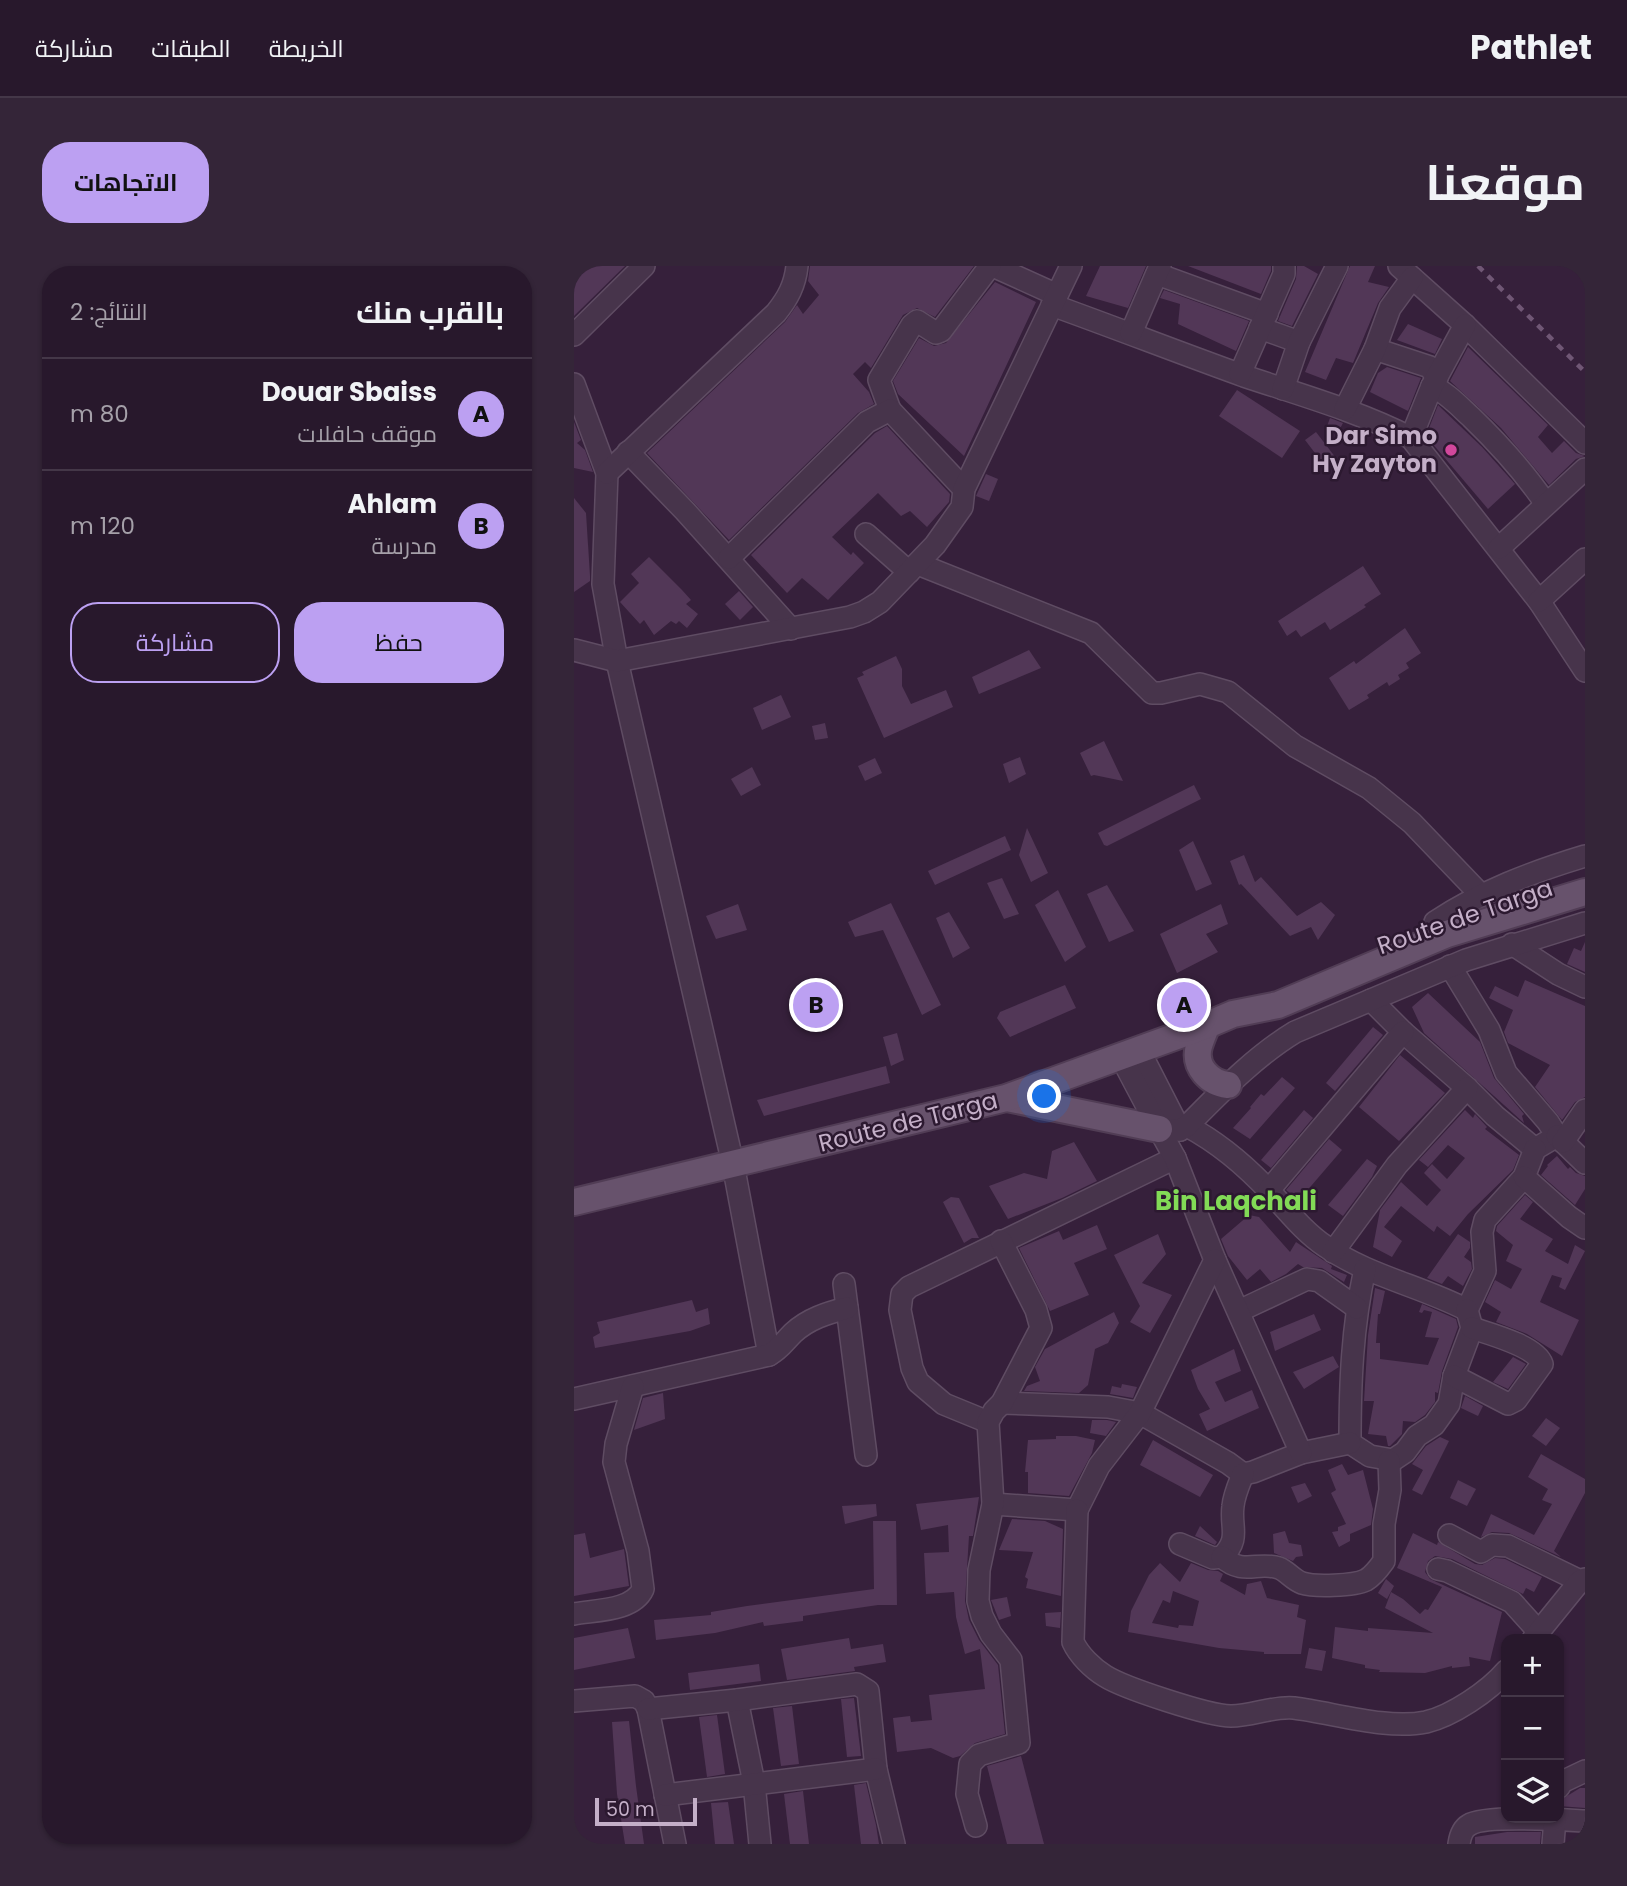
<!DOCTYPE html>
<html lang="ar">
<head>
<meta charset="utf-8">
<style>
  body { margin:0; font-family:Poppins,Cairo,sans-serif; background:#342538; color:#f1f3f6; direction:rtl }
  .controls { position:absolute; right:21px; bottom:21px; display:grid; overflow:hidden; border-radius:14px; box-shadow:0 2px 5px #0004 }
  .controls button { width:63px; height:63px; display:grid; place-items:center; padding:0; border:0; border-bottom:2px solid #443748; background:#28182c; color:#f1f3f6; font:35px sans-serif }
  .scale { position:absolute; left:21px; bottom:18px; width:102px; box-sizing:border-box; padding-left:7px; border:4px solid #c4afc8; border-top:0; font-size:19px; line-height:24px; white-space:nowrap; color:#c4afc8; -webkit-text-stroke:5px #2c1930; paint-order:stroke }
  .you { position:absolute; left:471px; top:831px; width:24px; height:24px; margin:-18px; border:5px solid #fff; border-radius:50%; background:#1a73e8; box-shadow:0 0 0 10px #1a73e833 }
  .badge { display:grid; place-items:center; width:46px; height:46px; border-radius:50%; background:#bca0f2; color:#111; font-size:23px; font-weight:700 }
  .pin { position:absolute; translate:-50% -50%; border:4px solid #fff; box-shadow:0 2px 7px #0006 }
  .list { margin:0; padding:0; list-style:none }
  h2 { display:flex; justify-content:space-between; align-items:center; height:91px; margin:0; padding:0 28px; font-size:30px }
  h2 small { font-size:23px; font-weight:400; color:#a5a0a9 }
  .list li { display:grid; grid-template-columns:46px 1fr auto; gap:21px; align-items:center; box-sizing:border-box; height:112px; padding:0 28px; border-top:2px solid #443748 }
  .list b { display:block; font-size:26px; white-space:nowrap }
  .list p { margin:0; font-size:23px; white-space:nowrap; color:#a5a0a9 }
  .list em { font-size:23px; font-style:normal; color:#a5a0a9 }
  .actions { display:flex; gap:14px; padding:21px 28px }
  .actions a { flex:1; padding:16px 0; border:2px solid #bca0f2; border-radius:28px; text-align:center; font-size:24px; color:#bca0f2 }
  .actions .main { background:#bca0f2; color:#111 }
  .icon { flex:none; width:38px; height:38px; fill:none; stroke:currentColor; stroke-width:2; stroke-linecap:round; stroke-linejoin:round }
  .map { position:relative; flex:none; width:1011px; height:1578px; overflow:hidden; direction:ltr; border-radius:28px }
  header { display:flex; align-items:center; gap:42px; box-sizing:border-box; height:98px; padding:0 35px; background:#28182c; border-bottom:2px solid #443748 }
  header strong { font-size:33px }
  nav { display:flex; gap:38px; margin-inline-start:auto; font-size:24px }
  .intro { display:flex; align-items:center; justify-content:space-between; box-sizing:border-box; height:168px; padding:0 42px }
  h1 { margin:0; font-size:49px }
  .button { padding:18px 32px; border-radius:28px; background:#bca0f2; color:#111; font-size:24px; font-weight:700 }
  main { display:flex; gap:42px; padding:0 42px }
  aside { flex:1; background:#28182c; border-radius:28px; box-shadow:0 2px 5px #0004 }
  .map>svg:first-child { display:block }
  .building { fill:#523757; fill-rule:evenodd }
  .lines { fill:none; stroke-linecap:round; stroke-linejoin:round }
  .minor-casing { stroke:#5f4c63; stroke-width:24 }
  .major-casing { stroke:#513d55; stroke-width:30 }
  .minor { stroke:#47344b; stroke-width:21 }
  .major { stroke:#67526c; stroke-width:26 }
  .rail { stroke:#705775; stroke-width:4.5; stroke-dasharray:7 7; stroke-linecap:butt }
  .hotel-dot { fill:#d1479c; stroke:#2c1930; stroke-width:2.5 }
  .labels { text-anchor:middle; stroke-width:5; stroke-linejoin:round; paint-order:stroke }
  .poi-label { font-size:24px; font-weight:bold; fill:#c4afc8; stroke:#2c1930; text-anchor:end }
  .street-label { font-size:24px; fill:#c4afc8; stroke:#2c1930 }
  .neighbourhood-label { font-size:26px; font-weight:bold; fill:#82db56; stroke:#2c1930 }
</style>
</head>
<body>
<header>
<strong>Pathlet</strong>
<nav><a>الخريطة</a><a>الطبقات</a><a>مشاركة</a></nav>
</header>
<div class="intro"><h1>موقعنا</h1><a class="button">الاتجاهات</a></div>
<main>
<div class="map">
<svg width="1011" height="1578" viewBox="0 0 1011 1578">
  <rect width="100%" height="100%" fill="#36203b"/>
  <!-- building -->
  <g class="building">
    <path d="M0 0H51L0 50Z"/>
    <path d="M236 0H400L361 51 343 42 329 49 297 102 291 96 279 108 295 126 300 138 284 147 155 274 73 187 211 56 223 39 229 48 245 29 234 15Z"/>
    <path d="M526 0H572L554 42 512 30Z"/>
    <path d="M614 0H697V5L687 28Z"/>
    <path d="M723 0H730L744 8 718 60 704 55 722 13Z"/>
    <path d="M776 0H801L794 16 815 21 804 37 779 97 762 92 752 114 731 106Z"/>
    <path d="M421 16 462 36 390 190 324 128 319 115 345 72 360 80 372 77Z"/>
    <path d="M590 24 675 55 662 85 604 58 606 38 586 32Z"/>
    <path d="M834 58 868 73 861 88 823 74Z"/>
    <path d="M894 81 974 159 964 171 978 187 990 175 1002 187 1011 190 1002 193 975 219 927 162 876 115Z"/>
    <path d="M813 101 847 112 834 145 796 126 804 107Z"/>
    <path d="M663 124 726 165 708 192 645 150Z"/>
    <path d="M864 139 908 181 941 218 914 243 852 170Z"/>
    <path d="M756 152 769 157 763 168 752 163Z"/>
    <path d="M0 156 7 174 3 177 11 184 19 206 0 202Z"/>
    <path d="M313 160 376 228 375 236 353 261 336 245 327 250 304 227 258 271 277 289 279 286 290 297 254 334 228 312 213 327 177 289 301 167Z"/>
    <path d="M742 166 765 196 754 204 731 174Z"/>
    <path d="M412 208 424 213 415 235 402 230Z"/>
    <path d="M0 232 12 247 16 310V315L0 326Z"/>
    <path d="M75 291 108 324 117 334 112 338 124 348 113 362 105 355 102 358 97 355 80 369 70 354 66 358 46 336 65 317 57 308Z"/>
    <path d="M789 300 807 328 790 339 792 341 756 364 751 356 727 371 722 364 713 370 704 355Z"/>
    <path d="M165 325 179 341 166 354 151 338Z"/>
    <path d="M831 362 847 387 832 397 835 402 824 409 826 413 815 420 813 416 793 429 795 432 775 444 755 412 780 395 782 398Z"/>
    <path d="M455 384 467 402 405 428 398 411Z"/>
    <path d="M322 390 328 403V420L337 438 372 424 379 441 310 472 283 412 290 409 288 406Z"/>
    <path d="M207 429 217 451 188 464 179 442Z"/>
    <path d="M251 457 254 472 241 474 238 460Z"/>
    <path d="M530 475 549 515 520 509 517 510 506 487Z"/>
    <path d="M446 491 452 508 435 517 429 498Z"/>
    <path d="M301 492 308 507 291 515 284 500Z"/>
    <path d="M178 501 187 519 167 530 157 513Z"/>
    <path d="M620 519 627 533 533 580 530 579 524 567Z"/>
    <path d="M453 562 474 607 457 616 445 589Z"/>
    <path d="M431 570 437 584 361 619 354 605Z"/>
    <path d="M619 575 638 618 622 625 605 584Z"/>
    <path d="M670 589 681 616 687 611 723 650 747 636 761 649 744 674 737 661 716 670 667 618 665 619 656 595Z"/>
    <path d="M428 612 445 648 430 653 413 617Z"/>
    <path d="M533 619 560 665 535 676 513 628Z"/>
    <path d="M484 624 512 681 491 696 461 639Z"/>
    <path d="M317 637 367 739 348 749 309 664 281 671 274 656Z"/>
    <path d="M164 638 173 664 142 673 132 650Z"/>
    <path d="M647 638 654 658 632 668 644 686 603 707 586 668Z"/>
    <path d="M375 646 396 682 379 692 362 652Z"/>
    <path d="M1011 676V706L993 698 1000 682 1007 685Z"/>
    <path d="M951 714 1011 740V831L1001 836 988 854 961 821 976 799 934 777 930 766 939 744 915 732 921 720 944 731Z"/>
    <path d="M491 719 502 742 436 771 423 752 426 746Z"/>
    <path d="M854 727 906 776 920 812 950 848 948 850 950 857 850 767 838 741Z"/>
    <path d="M799 761 809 769 761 825 752 817Z"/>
    <path d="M323 767 330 794 317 800 309 771Z"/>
    <path d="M826 789 871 827 825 875 785 841Z"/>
    <path d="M312 800 316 817 190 850 183 834Z"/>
    <path d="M708 811 721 822 676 873 659 862 677 842 676 841 687 828 690 830Z"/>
    <path d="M730 844 739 852 697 902 687 894Z"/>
    <path d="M891 844 899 852 901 848 913 861 911 863 945 889 939 904 894 948 876 970 863 960 860 966 827 940 810 961 828 975 818 991 799 981 806 944 827 916 853 940 867 924 850 907 858 898 873 913 891 892 874 879 854 901 845 894Z"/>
    <path d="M755 873 768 884 725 934 712 924Z"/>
    <path d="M500 876 523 915 488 932 434 953 415 920 450 907 473 913 478 885Z"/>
    <path d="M983 890 994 903 996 901 1002 907 1011 910V923L1001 939 967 909 974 900 973 899Z"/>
    <path d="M793 893 803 900 798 911 769 950 754 939Z"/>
    <path d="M951 929 959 936 946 953 979 973 971 985 994 998 1001 979 1011 985 991 1024 985 1021 988 1012 978 1009 966 1036 1005 1054 988 1090 953 1068 922 1056 927 1046 911 1036 921 1014 937 1023 948 1003 932 995 939 979 922 965 923 960Z"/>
    <path d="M377 931 385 932 405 972H398L390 977 369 936Z"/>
    <path d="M675 949 685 951 716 986 722 976 758 1000 757 1003 773 1009 770 1016 748 1002 729 1001 724 998 712 1008 697 1016 686 1003 673 1014 654 990 647 973Z"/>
    <path d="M523 959 533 983 500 997 515 1029 476 1045 445 982 485 965 489 974Z"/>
    <path d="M584 968 592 988 568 1017 598 1029 576 1067 556 1056 566 1040 540 989Z"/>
    <path d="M884 968 896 976V982L890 991 897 996 898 1003 889 1020 874 1010 868 1018 853 1012Z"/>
    <path d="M801 1022 811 1025 806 1048H804L802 1077H806V1093L854 1099 865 1072 851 1071 858 1046 850 1044 848 1047 845 1046 848 1038 882 1053 884 1061 868 1105 864 1127 861 1126V1136L851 1149 841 1156 829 1155 828 1168 816 1180H814L812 1170 794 1168 800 1135H790L794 1069Z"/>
    <path d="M118 1034 122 1046 134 1042 136 1058 116 1065 21 1082 19 1071 26 1067 23 1056Z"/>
    <path d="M540 1046 545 1057 534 1077 521 1083 514 1119 505 1127 450 1125 453 1120 466 1115 461 1101 471 1083Z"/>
    <path d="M740 1048 747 1064 701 1085 696 1066Z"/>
    <path d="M660 1083 667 1105 641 1116 651 1136 678 1124 685 1142 633 1165 625 1148 636 1143 624 1123 617 1104Z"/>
    <path d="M759 1090 765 1101 730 1123 719 1106Z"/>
    <path d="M939 1091 952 1098 934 1123 919 1116Z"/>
    <path d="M548 1118 563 1121 559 1132 536 1128 538 1120 547 1122Z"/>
    <path d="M89 1127 91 1153 60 1164 69 1132Z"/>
    <path d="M891 1130 909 1140 904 1150 887 1142Z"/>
    <path d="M972 1152 986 1162 972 1180 958 1170Z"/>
    <path d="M518 1154H533L542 1156 532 1170 516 1167Z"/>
    <path d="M482 1170H502L521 1174 518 1187 495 1230 454 1227V1206H451L454 1174 482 1173Z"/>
    <path d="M866 1171 875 1175 848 1229 838 1224 849 1204 838 1198 852 1180Z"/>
    <path d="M579 1174 639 1209 626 1231 566 1199Z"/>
    <path d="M967 1188 1011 1213V1227L980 1285 987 1291 935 1267 918 1266 907 1271 917 1248 960 1269 978 1238 968 1234 974 1223 954 1211Z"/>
    <path d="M768 1198 774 1209 789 1204 799 1243 797 1259 776 1268V1275L765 1281 758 1266 764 1265V1261L772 1258 757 1227 762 1224 754 1204Z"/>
    <path d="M884 1214 902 1223 893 1240 876 1232Z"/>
    <path d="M731 1217 738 1230 724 1237 717 1221Z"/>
    <path d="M405 1231 399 1270H395L391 1335 395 1354 405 1374 424 1399 431 1468 401 1477 386 1490 379 1492 357 1482 323 1486 319 1452 336 1450 337 1456 358 1454 355 1429 411 1423 406 1383 391 1388 382 1351 380 1326 352 1328 350 1287 375 1286 374 1259 347 1264 342 1238Z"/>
    <path d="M302 1238 303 1250 271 1258 268 1240Z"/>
    <path d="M438 1253 471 1255 489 1263 487 1330 452 1322 454 1313 451 1311 459 1286 425 1284Z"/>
    <path d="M299 1255H322L323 1339H304L229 1350V1355L190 1360 189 1356 141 1367 82 1374 80 1354 137 1349V1346L173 1340 300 1323Z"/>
    <path d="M626 1260 643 1276 641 1279 621 1270Z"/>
    <path d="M711 1265 715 1277 727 1279 729 1290 722 1291 719 1295 700 1287 699 1268Z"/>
    <path d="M11 1267 16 1292 50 1283 55 1320 0 1330V1269Z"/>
    <path d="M839 1267 863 1279 864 1276 901 1298 908 1299 921 1292 931 1293 968 1311 960 1326 952 1322 949 1328 878 1293 861 1290 854 1295 851 1306 856 1313 928 1346 916 1395 895 1391 896 1400 878 1402V1400L851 1407 805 1406 806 1404 791 1402V1399L758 1392 761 1361 794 1365V1362L859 1367 811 1342 817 1326 829 1333 846 1348 851 1343 854 1344 868 1321 823 1302Z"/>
    <path d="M586 1297 606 1316 617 1297 634 1304 644 1305 649 1308 646 1315 671 1329 673 1318 687 1315 693 1332 725 1339 723 1351 732 1354 727 1388H690V1386L645 1382 554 1366 557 1345 575 1309ZM599 1325 625 1335 619 1360 605 1359 604 1362 578 1357 589 1334 596 1337Z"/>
    <path d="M812 1313 820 1320 813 1333 804 1327Z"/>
    <path d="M433 1331 437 1350 425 1354 417 1334Z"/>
    <path d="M487 1346 486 1362 472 1360 471 1347Z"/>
    <path d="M54 1362 61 1392 0 1404V1372Z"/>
    <path d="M275 1372 277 1383 309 1378 312 1396 280 1401 281 1405 213 1414 207 1383Z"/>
    <path d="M735 1382 752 1385 748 1405 731 1402Z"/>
    <path d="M185 1398 187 1415 116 1424 114 1407Z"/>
    <path d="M280 1432 287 1490 273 1491 267 1433Z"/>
    <path d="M218 1440 225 1498 207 1500 199 1442Z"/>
    <path d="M143 1449 151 1508 133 1511 125 1451Z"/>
    <path d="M55 1455 62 1520 70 1578H51L43 1528 38 1456Z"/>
    <path d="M447 1490 470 1578H433L413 1500Z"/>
    <path d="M292 1517 302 1559 305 1578H287L280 1519Z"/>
    <path d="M1006 1522H1011V1542L985 1540V1535Z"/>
    <path d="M229 1525 235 1578H216L210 1528Z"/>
    <path d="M154 1536 160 1578H141L137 1537Z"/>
    <path d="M933 1566H967L966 1578H901V1571Z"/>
  </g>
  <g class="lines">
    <defs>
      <g id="minor">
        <path d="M419 0 483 29"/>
        <path d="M825 0 891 59 1011 177"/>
        <path d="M583 8 693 48"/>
        <path d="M478 39C542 62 606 87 670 110 727 129 784 145 837 172L965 335 1011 405"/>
        <path d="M686 62 725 76"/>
        <path d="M557 67 586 0"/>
        <path d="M0 69 70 0"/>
        <path d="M801 83 856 101 863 112"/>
        <path d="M666 108 710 8V0"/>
        <path d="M0 118 33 207 29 318 43 395 159 898 195 1089"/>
        <path d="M858 120C873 127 885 140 897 151 926 179 949 204 972 238"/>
        <path d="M709 123 725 76 763 0"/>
        <path d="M771 143 801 83 816 42 838 12"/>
        <path d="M316 144 305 114 338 59 343 55 362 67 367 65 416 0"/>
        <path d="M837 172 858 120 891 59"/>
        <path d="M54 186 111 245 217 363"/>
        <path d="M33 207 202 47C214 32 221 19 223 0"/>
        <path d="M292 268 335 306"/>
        <path d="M925 282 1011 203"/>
        <path d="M155 292 293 156 316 144 390 223"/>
        <path d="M344 298 517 367 578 427H587L626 418 654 426 721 480 795 522 838 557 907 629"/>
        <path d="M965 335 1011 293"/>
        <path d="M0 384 43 395 276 351 290 346 306 336 361 279 388 241 390 223 497 0"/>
        <path d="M861 656C908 625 958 606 1011 590"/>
        <path d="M938 678 984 708 1011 721"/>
        <path d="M797 734 829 766 893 822 921 850 961 883 983 870 974 856 932 807 915 764 876 700"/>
        <path d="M565 784 606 864"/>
        <path d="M547 791 585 863"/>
        <path d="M613 860C645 877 673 901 697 927 714 945 730 966 751 980 794 1010 847 1020 893 1044L911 1005 908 966 911 954 950 911 961 883"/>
        <path d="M983 870 1011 897"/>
        <path d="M989 876 1011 844"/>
        <path d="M950 911 995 951 1011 962"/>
        <path d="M695 924 829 766"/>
        <path d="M759 986 823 899 893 822"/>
        <path d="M791 1003C778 1061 776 1118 776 1177L796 1190 819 1194 831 1186 843 1170 860 1159 875 1138 880 1110 898 1062 893 1044"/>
        <path d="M270 1018 292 1189"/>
        <path d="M665 1045 733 1013 745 1015 783 1042"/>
        <path d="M880 1110 934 1138 942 1134 968 1098C962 1080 916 1068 898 1062"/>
        <path d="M0 1133 195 1089C206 1083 210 1076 219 1067 234 1053 253 1047 273 1042"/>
        <path d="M428 1137 534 1141 566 1147 654 1197 669 1208 679 1206 727 1187 776 1177"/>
        <path d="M414 1156 370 1138 344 1116 338 1102 326 1044 328 1028 335 1021 601 892"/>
        <path d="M727 1187 641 994 601 892 585 863 606 864 613 860C647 826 680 791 721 766L892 694 1011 657"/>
        <path d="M419 1238 503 1244 525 1200 566 1147 641 994"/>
        <path d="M503 1244 499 1376C505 1389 518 1402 531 1410 550 1422 635 1450 657 1450 679 1450 698 1440 720 1442 760 1447 813 1464 852 1456 878 1450 915 1425 932 1405"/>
        <path d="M875 1269 907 1286 918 1279 934 1280 1006 1315"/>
        <path d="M606 1278 639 1292 648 1291C667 1272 656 1262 659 1240 660 1229 665 1218 669 1208"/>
        <path d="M648 1291C670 1310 683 1295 705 1302 713 1305 719 1314 728 1317 740 1321 780 1320 792 1314 799 1310 805 1302 810 1295V1258L816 1224 815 1195"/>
        <path d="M864 1303 873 1305 938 1336 965 1366"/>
        <path d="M0 1348C22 1344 59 1345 69 1323L64 1285 40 1196 42 1178 59 1120"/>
        <path d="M959 1373 1006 1315 1011 1313"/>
        <path d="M163 1434 180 1517 186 1578"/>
        <path d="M0 1435 61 1430 70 1435 74 1443 101 1578"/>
        <path d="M74 1443 163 1434 283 1418 294 1425 302 1503 320 1578"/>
        <path d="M985 1521 988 1516 1011 1505"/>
        <path d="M91 1529 302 1503"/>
        <path d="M402 1560 393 1528 396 1498 405 1489 445 1477 437 1394 417 1368 408 1350 404 1335 405 1304 419 1238 414 1156 420 1145 428 1137 467 1062 462 1044 427 975"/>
        <path d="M885 1578C886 1571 888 1563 895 1559 910 1549 990 1554 1011 1555"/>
        <path d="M979 1578 981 1552"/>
      </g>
      <g id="major">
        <path d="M633 759C630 766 627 773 625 780 619 801 636 817 654 819"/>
        <path d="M433 832 585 863"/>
        <path d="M0 936 432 832 633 759 659 748 704 739 873 668 1011 626"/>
      </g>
    </defs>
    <!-- minor casing -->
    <use href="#minor" class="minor-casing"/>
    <!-- major casing -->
    <use href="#major" class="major-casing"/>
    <!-- minor -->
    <use href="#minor" class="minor"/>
    <!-- major -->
    <use href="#major" class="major"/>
    <!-- rail -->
    <path class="rail" d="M904 0 1011 106"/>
  </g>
  <!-- markers -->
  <circle class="hotel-dot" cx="877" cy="184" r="7"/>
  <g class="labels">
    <!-- poi labels -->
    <g class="poi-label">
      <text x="863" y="178">Dar Simo<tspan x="863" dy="28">Hy Zayton</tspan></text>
    </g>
    <!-- street labels -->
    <g class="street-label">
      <text transform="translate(891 651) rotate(-19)" y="8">Route de Targa</text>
      <text transform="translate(334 856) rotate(-14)" y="8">Route de Targa</text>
    </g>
    <!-- neighbourhood labels -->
    <g class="neighbourhood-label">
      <text x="662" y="944">Bin Laqchali</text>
    </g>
  </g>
</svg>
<div class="controls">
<button>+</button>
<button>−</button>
<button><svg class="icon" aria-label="layers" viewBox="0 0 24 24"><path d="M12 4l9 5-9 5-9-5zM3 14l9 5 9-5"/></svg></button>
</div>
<div class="scale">50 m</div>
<div class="you"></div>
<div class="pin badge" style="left:610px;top:739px">A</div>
<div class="pin badge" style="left:242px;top:739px">B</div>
</div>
<aside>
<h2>بالقرب منك<small>النتائج: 2</small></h2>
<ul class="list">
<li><span class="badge">A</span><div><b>Douar Sbaiss</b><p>موقف حافلات</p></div><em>80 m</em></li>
<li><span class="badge">B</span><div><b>Ahlam</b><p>مدرسة</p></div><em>120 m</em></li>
</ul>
<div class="actions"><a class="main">حفظ</a><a>مشاركة</a></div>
</aside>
</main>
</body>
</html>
